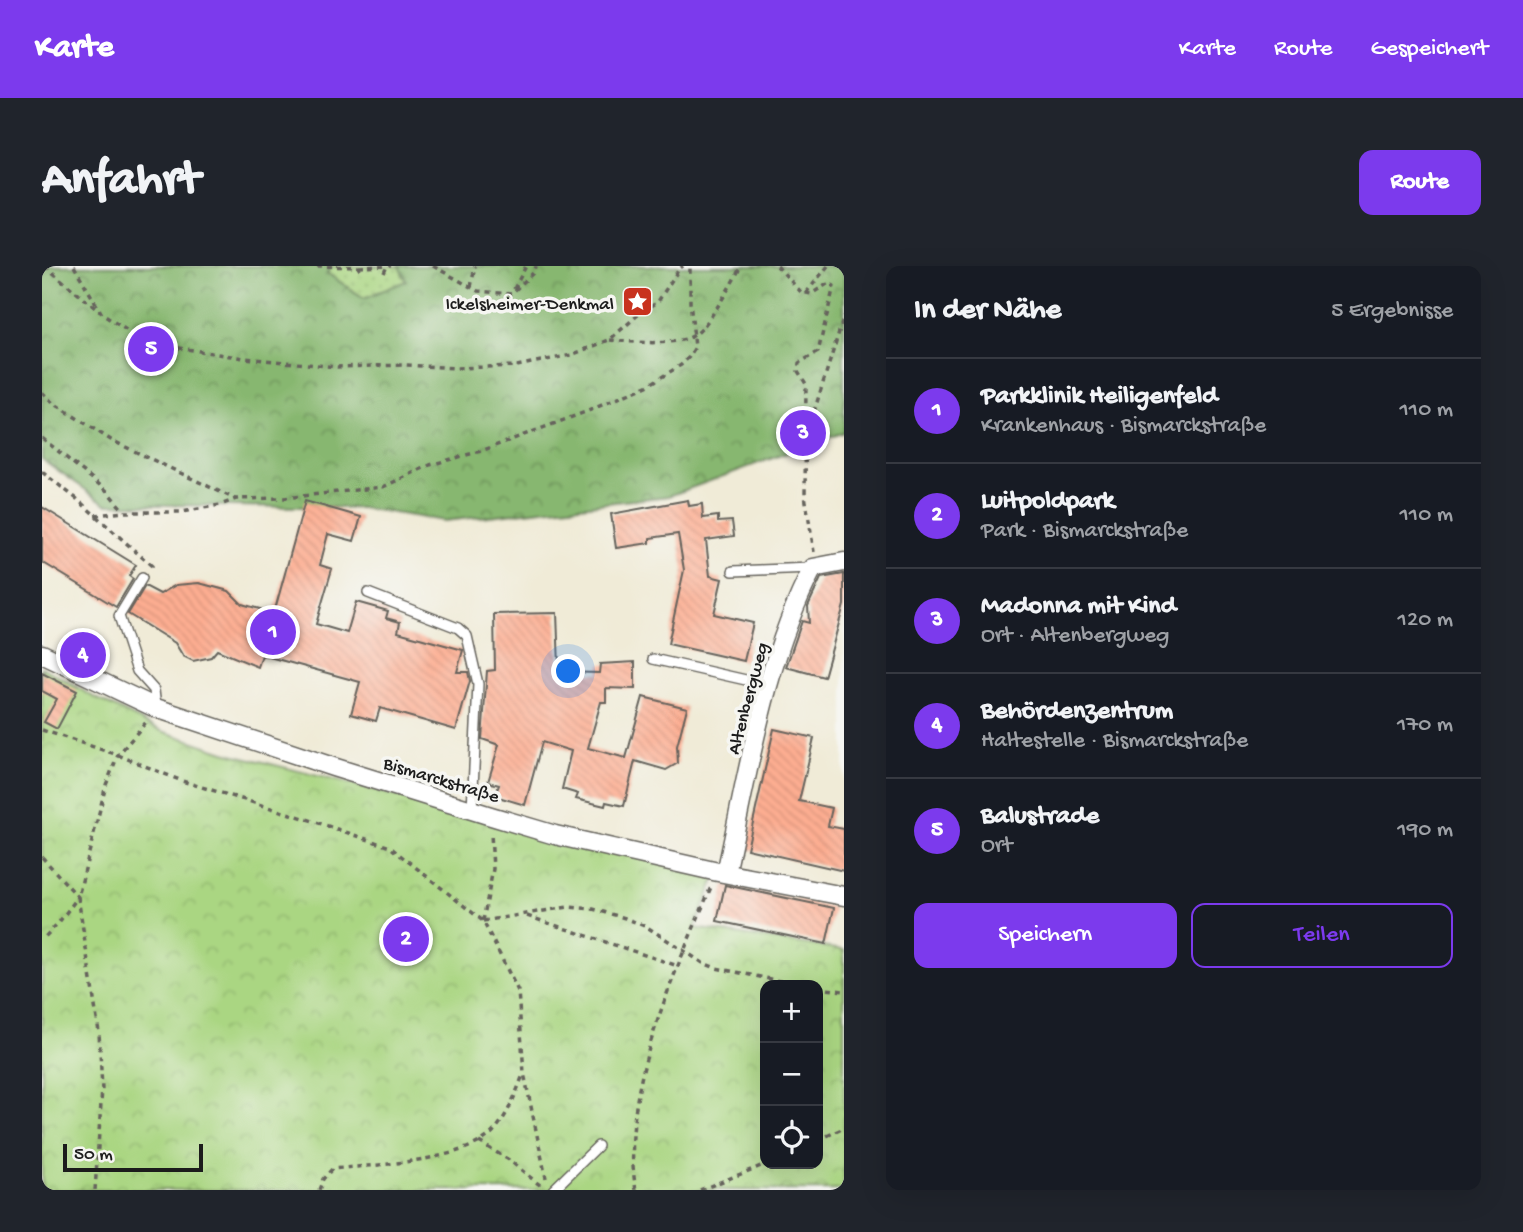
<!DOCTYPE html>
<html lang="de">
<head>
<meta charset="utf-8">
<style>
  body { margin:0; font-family:"Gochi Hand",sans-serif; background:#20242c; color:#f1f3f6 }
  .controls { position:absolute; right:21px; bottom:21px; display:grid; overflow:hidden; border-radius:14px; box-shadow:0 7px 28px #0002 }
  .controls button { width:63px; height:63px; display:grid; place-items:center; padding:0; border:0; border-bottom:2px solid #363941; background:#171b24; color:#f1f3f6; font:35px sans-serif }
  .scale { position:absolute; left:21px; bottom:18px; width:140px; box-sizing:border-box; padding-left:7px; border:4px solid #1c1c1c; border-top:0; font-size:19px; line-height:24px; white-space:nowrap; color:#1c1c1c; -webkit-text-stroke:5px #f6f6f2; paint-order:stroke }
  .you { position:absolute; left:527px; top:406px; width:24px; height:24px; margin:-18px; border:5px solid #fff; border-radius:50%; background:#1a73e8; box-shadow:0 0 0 10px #1a73e833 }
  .badge { display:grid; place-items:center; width:46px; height:46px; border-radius:50%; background:#7c3aed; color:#fff; font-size:23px; font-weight:700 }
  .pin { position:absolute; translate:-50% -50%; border:4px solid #fff; box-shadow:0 2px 7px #0006 }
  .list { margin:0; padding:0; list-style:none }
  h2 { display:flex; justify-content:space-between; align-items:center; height:91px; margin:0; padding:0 28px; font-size:30px }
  h2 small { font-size:23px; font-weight:400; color:#9ea1a6 }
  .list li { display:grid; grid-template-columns:46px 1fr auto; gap:21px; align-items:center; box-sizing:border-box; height:105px; padding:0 28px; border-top:2px solid #363941 }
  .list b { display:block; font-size:26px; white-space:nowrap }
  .list p { margin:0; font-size:23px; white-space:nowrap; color:#9ea1a6 }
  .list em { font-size:23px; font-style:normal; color:#9ea1a6 }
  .actions { display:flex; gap:14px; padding:21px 28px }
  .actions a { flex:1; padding:16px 0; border:2px solid #7c3aed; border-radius:14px; text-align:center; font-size:24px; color:#7c3aed }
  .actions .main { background:#7c3aed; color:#fff }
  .icon { flex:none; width:38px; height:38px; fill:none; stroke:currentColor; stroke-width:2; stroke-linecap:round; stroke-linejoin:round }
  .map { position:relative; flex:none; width:802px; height:924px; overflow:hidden; border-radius:14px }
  header { display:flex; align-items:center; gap:42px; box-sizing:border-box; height:98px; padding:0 35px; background:#7c3aed; color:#fff }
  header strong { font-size:33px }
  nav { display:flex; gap:38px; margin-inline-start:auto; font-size:24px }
  .intro { display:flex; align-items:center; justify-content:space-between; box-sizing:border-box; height:168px; padding:0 42px }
  h1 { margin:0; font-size:49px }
  .button { padding:18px 32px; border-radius:14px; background:#7c3aed; color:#fff; font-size:24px; font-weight:700 }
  main { display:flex; gap:42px; padding:0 42px }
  aside { flex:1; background:#171b24; border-radius:14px; box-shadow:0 7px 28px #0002 }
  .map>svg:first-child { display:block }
  .grass { fill:url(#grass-dots); stroke:#63794f; stroke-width:2 }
  .forest { fill:url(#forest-crowns); stroke:#526a46; stroke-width:2 }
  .park { fill:url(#park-crowns); stroke:#63794f; stroke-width:2; fill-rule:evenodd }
  .building { fill:url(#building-back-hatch) }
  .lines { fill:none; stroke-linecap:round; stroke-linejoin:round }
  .lane-casing { stroke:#66645d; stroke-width:12 }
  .street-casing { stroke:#66645d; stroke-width:21 }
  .path { stroke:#66645d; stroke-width:3.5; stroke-dasharray:5 5; stroke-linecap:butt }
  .lane { stroke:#fff; stroke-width:9 }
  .street { stroke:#fff; stroke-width:18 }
  .labels { text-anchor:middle; stroke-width:7; stroke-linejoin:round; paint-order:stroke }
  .poi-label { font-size:19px; fill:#1c1c1c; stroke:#f6f6f2; text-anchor:end }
  .street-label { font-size:19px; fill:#1c1c1c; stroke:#f6f6f2 }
</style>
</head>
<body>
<header>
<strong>Karte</strong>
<nav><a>Karte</a><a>Route</a><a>Gespeichert</a></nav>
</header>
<div class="intro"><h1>Anfahrt</h1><a class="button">Route</a></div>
<main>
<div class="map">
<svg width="802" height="924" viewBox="0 0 802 924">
  <defs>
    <pattern id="grass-dots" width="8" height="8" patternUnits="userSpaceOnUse" patternTransform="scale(1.75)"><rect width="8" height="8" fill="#aad682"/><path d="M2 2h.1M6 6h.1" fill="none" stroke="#92b770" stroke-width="1.8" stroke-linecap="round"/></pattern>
    <pattern id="forest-crowns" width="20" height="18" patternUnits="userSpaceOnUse" patternTransform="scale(1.75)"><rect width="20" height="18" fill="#87b770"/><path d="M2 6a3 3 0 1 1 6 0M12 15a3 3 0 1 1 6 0" fill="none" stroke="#6e945b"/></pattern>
    <pattern id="park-crowns" width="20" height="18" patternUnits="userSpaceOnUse" patternTransform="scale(1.75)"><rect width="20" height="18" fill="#aad682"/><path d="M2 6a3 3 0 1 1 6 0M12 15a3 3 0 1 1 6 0" fill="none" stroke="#92b770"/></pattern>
    <pattern id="building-back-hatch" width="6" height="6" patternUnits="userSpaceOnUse" patternTransform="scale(1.75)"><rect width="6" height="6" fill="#fdad91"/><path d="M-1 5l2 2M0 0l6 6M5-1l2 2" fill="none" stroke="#d8947c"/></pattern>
  </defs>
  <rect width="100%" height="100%" fill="#f6f6f2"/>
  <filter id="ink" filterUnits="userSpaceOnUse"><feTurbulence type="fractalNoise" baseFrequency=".0143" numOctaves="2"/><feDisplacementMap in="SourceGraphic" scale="14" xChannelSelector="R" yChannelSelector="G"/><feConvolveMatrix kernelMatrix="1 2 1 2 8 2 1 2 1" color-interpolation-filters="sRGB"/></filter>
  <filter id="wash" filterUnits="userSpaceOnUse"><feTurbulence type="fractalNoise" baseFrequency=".00686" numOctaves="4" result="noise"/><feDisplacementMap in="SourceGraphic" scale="28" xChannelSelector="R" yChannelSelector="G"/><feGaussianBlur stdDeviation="1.57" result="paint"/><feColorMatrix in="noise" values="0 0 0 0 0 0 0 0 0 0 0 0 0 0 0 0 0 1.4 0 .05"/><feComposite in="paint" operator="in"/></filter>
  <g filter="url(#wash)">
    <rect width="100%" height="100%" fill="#f0ebd7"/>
    <!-- grass -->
    <path class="grass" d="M290 0H357L365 15 322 32 284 7Z"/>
    <!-- forest -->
    <path class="forest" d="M0 0H290L285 7 322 32 364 15 357 0H802V166L627 230 402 255 320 242 64 238 0 193Z"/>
    <!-- park -->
    <path class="park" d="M0 401 50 430 120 465 182 486 448 554 676 606 653 662 802 684V924H0ZM723 719H776V898H723Z"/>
    <g id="blocks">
      <!-- building -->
      <g class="building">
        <path d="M646 234 647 240 660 238 661 252 676 250V256L690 255 692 270 664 274 668 310 680 313 672 348 711 357 702 395 626 378 642 304 636 268 608 272V277L574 282 569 248Z"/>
        <path d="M263 235 319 251 312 275 286 268 278 299 290 303 274 358 305 367 314 336 346 345 344 352 358 356 356 366 421 384 415 406H426L428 415 414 464 338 442 334 455 309 448 318 416 220 389 216 401 175 384 169 391 151 395 141 390 133 377 86 348 103 320 118 328 134 319 157 317 187 325 200 338 232 347Z"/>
        <path d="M0 241 94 299 87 310 91 313 74 341 0 296Z"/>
        <path d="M802 308V339L782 411 744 401 760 355 767 357 766 340 779 312Z"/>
        <path d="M515 347 517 401 521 400V406L557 407 558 398 593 396V423L564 422V436H559L546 482 584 492 601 431 645 442 635 480 636 497 624 504 593 495 582 540 564 536 563 540 534 533 536 528 520 523 529 485 500 476 483 539 453 530 457 519 446 516 457 479 440 473 445 405 453 404 452 348Z"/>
        <path d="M0 407 35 425 15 463 2 456 15 433 0 425Z"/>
        <path d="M732 463 772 472 757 535 790 542 786 560 802 563V605L705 583Z"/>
        <path d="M683 619 792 642 784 678 675 655Z"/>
      </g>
    </g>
  </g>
  <g filter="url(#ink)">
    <use href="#blocks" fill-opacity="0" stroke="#66645d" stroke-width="2"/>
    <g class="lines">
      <defs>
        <g id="lane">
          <path d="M691 305 770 302"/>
          <path d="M100 312 77 350 95 405 112 424 114 442"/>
          <path d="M326 327 416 362 425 370 436 418 430 543"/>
          <path d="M611 393 726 419"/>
          <path d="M511 924 556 880"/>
        </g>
        <g id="street">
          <path d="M0 388 114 442 291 501 449 550 513 569 676 606 802 630"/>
          <path d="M684 607C707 504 722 396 771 302L802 296"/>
        </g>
      </defs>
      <!-- lane casing -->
      <use href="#lane" class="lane-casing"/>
      <!-- street casing -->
      <use href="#street" class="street-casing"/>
      <!-- path -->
      <g class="path">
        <path d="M3 0 58 46"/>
        <path d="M32 0 60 48 95 71 118 79 202 92 295 101 364 99 415 102 475 100 529 89 567 74 603 43 615 37 637 3 641 0"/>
        <path d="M275 0 316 1 320 7"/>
        <path d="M391 0 436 25 469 28 493 5 494 0"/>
        <path d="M735 0 759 26 769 28 787 17 792 20 776 86 757 97 756 105 764 118 763 229 772 286"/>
        <path d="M317 1 349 0"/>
        <path d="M342 7 345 0"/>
        <path d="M429 21 433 0"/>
        <path d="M472 23 484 0"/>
        <path d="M764 27 786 0"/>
        <path d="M568 74C589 76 636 81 654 68 667 58 691 16 699 0"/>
        <path d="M0 126 10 136 69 174 193 233"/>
        <path d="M766 165 802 50"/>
        <path d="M0 172 64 224 82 245"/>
        <path d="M0 206 35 233 110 300 108 303"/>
        <path d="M53 249 83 246H140L178 239 194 233 242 232 341 221 388 199 439 185 546 145 605 120 639 99 647 91 653 81 648 36V0"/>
        <path d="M0 464 76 489 140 515 265 553 348 581 441 655 476 725 482 807 504 912"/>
        <path d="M0 591 36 631 17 656 0 674"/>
        <path d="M485 650 636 700"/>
        <path d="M441 655 526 641 551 643 583 652 605 661 661 697 674 702 758 719"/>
        <path d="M441 655 451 603 449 567"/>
        <path d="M776 722 802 725"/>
        <path d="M776 874 802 862"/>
        <path d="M437 876 467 894 499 920"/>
        <path d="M53 924 60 823 57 766 36 631 64 519 76 489 105 455"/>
        <path d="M277 924 281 913 290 903C331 899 422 896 451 866 466 850 473 829 481 809"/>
        <path d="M594 924C576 827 632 709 669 621"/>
        <path d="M658 924 724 898"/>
      </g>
      <!-- lane -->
      <use href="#lane" class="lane"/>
      <!-- street -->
      <use href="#street" class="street"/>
    </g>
  </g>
  <!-- icons -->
  <defs>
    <symbol id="sight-square" viewBox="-11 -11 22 22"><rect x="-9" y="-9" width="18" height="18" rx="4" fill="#c8321e" stroke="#f6f6f2"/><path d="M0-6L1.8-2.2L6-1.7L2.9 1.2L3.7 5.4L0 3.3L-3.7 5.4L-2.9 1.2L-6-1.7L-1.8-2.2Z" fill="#fff"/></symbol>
  </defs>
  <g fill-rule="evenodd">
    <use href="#sight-square" x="578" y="18" width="35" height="35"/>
  </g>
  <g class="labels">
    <!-- poi labels -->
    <g class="poi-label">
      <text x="572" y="43">Ickelsheimer-Denkmal</text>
    </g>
    <!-- street labels -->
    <g class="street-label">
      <text transform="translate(704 432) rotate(-75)" y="7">Altenbergweg</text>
      <text transform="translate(400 512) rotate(17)" y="7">Bismarckstraße</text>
    </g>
  </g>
</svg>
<div class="controls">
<button>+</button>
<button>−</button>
<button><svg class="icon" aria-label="locate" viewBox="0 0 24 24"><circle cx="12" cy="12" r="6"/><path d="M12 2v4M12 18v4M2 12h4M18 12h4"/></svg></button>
</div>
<div class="scale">50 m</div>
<div class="you"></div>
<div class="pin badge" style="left:231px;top:366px">1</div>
<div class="pin badge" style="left:364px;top:673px">2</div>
<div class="pin badge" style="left:761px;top:167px">3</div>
<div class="pin badge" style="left:41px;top:389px">4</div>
<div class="pin badge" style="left:109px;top:83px">5</div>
</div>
<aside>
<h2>In der Nähe<small>5 Ergebnisse</small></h2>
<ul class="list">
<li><span class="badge">1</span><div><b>Parkklinik Heiligenfeld</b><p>Krankenhaus · Bismarckstraße</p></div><em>110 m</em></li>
<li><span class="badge">2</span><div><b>Luitpoldpark</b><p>Park · Bismarckstraße</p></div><em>110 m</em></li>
<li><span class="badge">3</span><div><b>Madonna mit Kind</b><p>Ort · Altenbergweg</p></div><em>120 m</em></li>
<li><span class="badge">4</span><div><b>Behördenzentrum</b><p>Haltestelle · Bismarckstraße</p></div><em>170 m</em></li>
<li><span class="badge">5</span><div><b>Balustrade</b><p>Ort</p></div><em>190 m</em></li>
</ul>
<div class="actions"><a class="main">Speichern</a><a>Teilen</a></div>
</aside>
</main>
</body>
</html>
